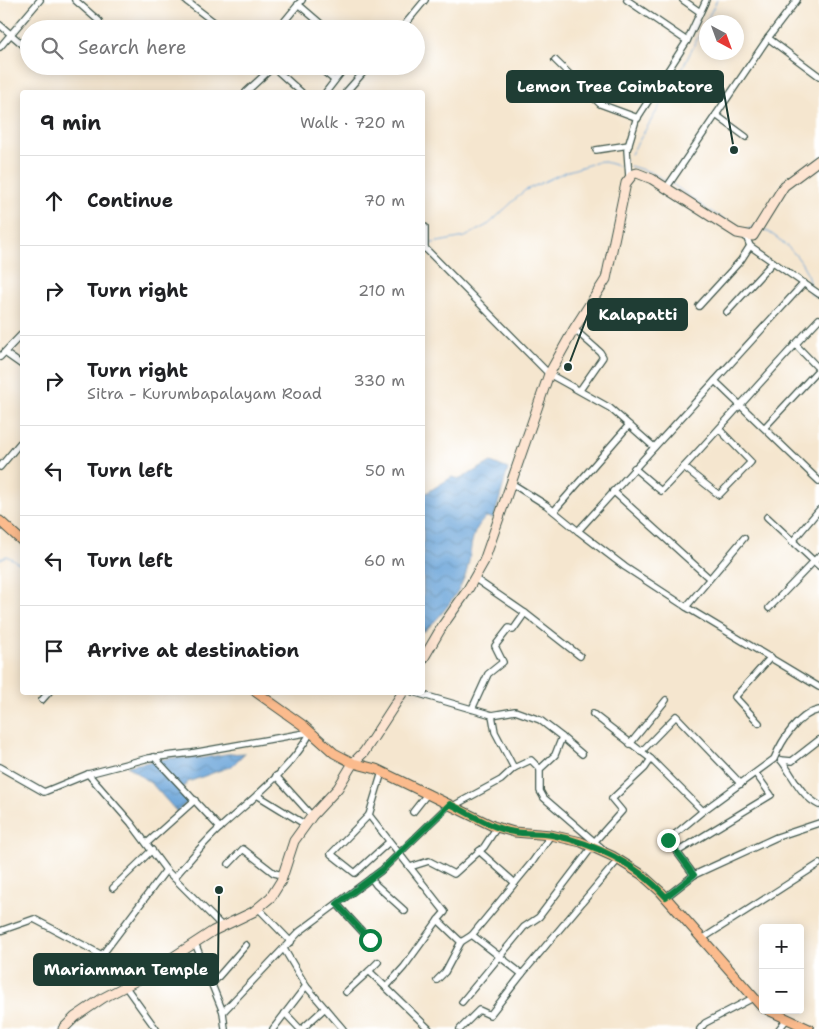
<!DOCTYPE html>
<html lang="en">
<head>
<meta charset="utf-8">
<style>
  body { margin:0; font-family:"Shantell Sans",sans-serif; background:#f6f6f6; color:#202124 }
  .controls { position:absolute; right:15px; bottom:15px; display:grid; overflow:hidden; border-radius:5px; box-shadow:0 2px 12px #0003 }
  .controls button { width:45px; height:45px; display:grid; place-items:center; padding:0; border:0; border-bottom:1px solid #e0e0e0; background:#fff; color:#202124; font:25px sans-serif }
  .compass { position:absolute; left:699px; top:15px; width:45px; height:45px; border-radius:50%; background:#fff; box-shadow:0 2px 12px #0003; rotate:139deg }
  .stop { position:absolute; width:15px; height:15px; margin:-11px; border:4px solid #0b8043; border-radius:50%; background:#fff }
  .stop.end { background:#0b8043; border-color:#fff; box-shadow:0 1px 5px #0008 }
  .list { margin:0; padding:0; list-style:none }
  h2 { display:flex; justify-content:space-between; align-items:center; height:65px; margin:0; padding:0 20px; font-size:21px }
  h2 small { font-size:16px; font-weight:400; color:#757577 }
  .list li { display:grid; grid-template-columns:32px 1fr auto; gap:15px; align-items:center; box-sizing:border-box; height:90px; padding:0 20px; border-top:1px solid #e0e0e0 }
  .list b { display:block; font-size:19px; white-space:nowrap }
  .list p { margin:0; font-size:16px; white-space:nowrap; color:#757577 }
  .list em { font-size:16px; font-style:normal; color:#757577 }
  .icon { flex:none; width:28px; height:28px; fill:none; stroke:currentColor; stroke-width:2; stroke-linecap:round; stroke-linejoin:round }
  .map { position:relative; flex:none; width:819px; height:1029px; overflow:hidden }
  .search { position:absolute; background:#fff; box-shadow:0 2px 12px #0003; left:20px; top:20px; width:405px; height:55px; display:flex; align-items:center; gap:12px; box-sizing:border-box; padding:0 18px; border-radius:28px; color:#757577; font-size:19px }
  .panel { position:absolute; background:#fff; box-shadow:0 2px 12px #0003; left:20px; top:90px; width:405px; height:605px; border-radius:5px }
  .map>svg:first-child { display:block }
  .water { fill:url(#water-waves); stroke:#437086 }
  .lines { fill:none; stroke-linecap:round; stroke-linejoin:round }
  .stream { stroke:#67a3d8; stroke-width:1 }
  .minor-casing { stroke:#3f564b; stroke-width:8 }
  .secondary-casing { stroke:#3f564b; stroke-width:11 }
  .primary-casing { stroke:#3f564b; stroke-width:11 }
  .minor { stroke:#fff; stroke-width:5.5 }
  .secondary { stroke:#fde4d1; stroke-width:9 }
  .primary { stroke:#fbbb8d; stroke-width:9 }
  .route { stroke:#0b8043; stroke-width:6 }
  .leader { fill:none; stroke:#1f3d34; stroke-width:2 }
  .callout-dot { fill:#1f3d34; stroke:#fff; stroke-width:2 }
  .callout { fill:#1f3d34; stroke:#1f3d34; stroke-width:2 }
  .callout-label { font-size:16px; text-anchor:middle; font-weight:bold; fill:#fff }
</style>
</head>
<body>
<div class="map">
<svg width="819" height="1029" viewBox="0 0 819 1029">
  <defs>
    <pattern id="water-waves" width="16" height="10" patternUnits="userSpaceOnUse" patternTransform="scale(1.25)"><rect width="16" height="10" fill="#67a3d8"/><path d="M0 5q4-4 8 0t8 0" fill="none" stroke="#5486b0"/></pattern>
  </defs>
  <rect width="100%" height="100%" fill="#fff"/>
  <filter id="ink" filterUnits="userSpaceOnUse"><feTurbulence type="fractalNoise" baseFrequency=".02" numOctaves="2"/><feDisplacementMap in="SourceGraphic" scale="10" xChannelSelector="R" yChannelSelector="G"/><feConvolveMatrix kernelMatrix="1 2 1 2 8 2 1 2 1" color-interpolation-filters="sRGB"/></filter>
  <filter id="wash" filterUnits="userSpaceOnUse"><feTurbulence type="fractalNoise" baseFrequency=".0096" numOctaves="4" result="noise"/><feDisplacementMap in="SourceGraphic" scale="20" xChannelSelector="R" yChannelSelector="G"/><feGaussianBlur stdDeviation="1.12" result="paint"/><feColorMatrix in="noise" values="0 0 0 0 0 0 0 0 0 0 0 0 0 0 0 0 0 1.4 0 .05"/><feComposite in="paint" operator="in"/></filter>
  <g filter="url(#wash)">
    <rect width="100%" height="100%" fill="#f5e6cf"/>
    <!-- water -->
    <g class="water">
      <path d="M491 462 508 469 494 518 486 517C468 535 473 548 467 570 461 591 440 619 423 632V495L452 477 460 479Z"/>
      <path d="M245 753 232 766 188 782 181 790 190 800 177 812 153 785 127 766 170 758H203L226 754Z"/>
    </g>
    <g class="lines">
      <!-- stream -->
      <g class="stream">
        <path d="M631 154 682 69 717 0"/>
        <path d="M630 166 650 172 668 182"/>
        <path d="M671 183 707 209"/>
        <path d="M710 211 744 231 755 226"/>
        <path d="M763 229C782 239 809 262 809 285"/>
        <path d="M427 244 465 237 489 224 524 191 565 172 601 161 619 166 626 159"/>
        <path d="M810 289V293L819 298"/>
        <path d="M0 559 7 556 22 565"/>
      </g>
    </g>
  </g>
  <g filter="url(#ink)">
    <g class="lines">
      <defs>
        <g id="minor">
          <path d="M75 0 99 21"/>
          <path d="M185 0 223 29"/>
          <path d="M627 0 687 41"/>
          <path d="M683 0 700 12"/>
          <path d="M298 4 327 29"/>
          <path d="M0 25 29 50"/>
          <path d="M278 29 302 0"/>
          <path d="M401 29 425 0"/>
          <path d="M768 38 819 76"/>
          <path d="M0 47 40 0"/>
          <path d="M555 60 600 104 638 118"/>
          <path d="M272 66 301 92"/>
          <path d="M317 66 334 80"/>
          <path d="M246 92 273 67"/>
          <path d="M326 92 346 66"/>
          <path d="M346 92 369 66"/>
          <path d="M716 115 746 137"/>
          <path d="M596 150 629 145"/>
          <path d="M629 177 627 150 636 120 687 41 706 0"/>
          <path d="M667 187 768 38 797 0"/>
          <path d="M746 236 750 246 819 294"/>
          <path d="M422 245 549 374 610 408 654 447"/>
          <path d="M425 249V227"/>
          <path d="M699 306 741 260 750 246"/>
          <path d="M727 312 773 262"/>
          <path d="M574 329 600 352 603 357 580 390"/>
          <path d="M5 353 22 365"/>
          <path d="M0 357 22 334"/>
          <path d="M715 381 819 481"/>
          <path d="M765 427 819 369 795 344"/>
          <path d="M0 467 20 443"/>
          <path d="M684 467 719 495 751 462 720 430"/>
          <path d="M634 468 661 491C715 435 765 376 819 319"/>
          <path d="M511 483 546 505 578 531 804 283"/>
          <path d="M613 491 709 578"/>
          <path d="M554 511 629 425"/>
          <path d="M767 517 819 566"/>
          <path d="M578 531 625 567 686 607 744 538"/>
          <path d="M792 542 819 510"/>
          <path d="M686 607 819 687"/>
          <path d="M769 608 819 556"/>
          <path d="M525 613 580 656"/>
          <path d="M413 692 492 715 515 711 540 720 562 737 555 755 540 769V791L544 798 603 849"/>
          <path d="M42 700 49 692"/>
          <path d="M472 709 488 674 503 662 495 646 509 628 513 630 525 613 474 578"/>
          <path d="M593 714 651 759 703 811"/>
          <path d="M492 715 495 732 514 768"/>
          <path d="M759 723 735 697 771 657"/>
          <path d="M562 737 582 754"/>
          <path d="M630 744 666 700"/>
          <path d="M641 752 676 716 741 784"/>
          <path d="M154 757 220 828"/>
          <path d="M781 760C794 777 800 795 819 805"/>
          <path d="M781 760 792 761 819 740"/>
          <path d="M0 767 44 792 88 774 149 758 192 753 311 732"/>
          <path d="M382 772 369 815 445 912 438 920 461 942 472 935 522 974 618 860"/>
          <path d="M88 774 131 823 166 870 222 926"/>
          <path d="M276 776 312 816"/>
          <path d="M257 795 306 825"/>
          <path d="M453 806 501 780 514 768 531 760 540 769"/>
          <path d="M413 812 428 793"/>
          <path d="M369 815 331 854 355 873 389 842"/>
          <path d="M595 841 622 811 612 799 645 768 651 759"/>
          <path d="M147 843 195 800"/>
          <path d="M479 851 515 883"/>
          <path d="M677 852 771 795 756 774"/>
          <path d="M229 864 243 849 274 873 283 875"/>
          <path d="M410 867 429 861 454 874 484 847 497 827"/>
          <path d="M694 875 777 837 819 823"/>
          <path d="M174 878C189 861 204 842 221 827 253 798 290 770 311 732"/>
          <path d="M371 878 376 885 405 911"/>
          <path d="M113 888 152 850"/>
          <path d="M666 897 694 875 668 840 703 811 774 759C782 740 798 714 819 710"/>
          <path d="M337 904 370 940"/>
          <path d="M258 908 291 942"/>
          <path d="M0 931 34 919 102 955 136 980"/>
          <path d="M472 935 533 861 551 835"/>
          <path d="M702 939 819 864"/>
          <path d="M195 943 223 1012 299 932 382 870 450 804"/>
          <path d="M102 955 166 870"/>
          <path d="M378 962 369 971 429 1029"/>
          <path d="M437 980 445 972 461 942"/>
          <path d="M212 984 246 945"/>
          <path d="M125 986 156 1029"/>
          <path d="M306 986 343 1029"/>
          <path d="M386 987 404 967 438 920"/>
          <path d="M346 992 369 971"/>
          <path d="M462 1002 524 927 539 917 592 847"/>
          <path d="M223 1012 225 1029"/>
          <path d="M285 1013 300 1029"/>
          <path d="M273 1029 306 986 284 949"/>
          <path d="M302 1029 325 1008"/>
          <path d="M460 1029 479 1010 490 1015 522 974"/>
          <path d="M700 1029 705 1023 753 998"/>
          <path d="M779 1029 787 1019"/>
        </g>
        <g id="secondary">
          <path d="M422 661 443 625 467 591 484 561 549 374 574 329 606 279 626 183 633 174 637 173 652 179 737 233 753 236 784 186 819 160"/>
          <path d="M63 1029 75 1017 103 998 141 978 213 931 253 912 271 897 281 881 294 841 312 816 338 788 353 763 364 752 403 692"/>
        </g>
        <g id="primary">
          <path d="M0 521 22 541"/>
          <path d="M256 692 304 726 334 753 353 763 376 769 493 826 514 832 551 835 581 842 612 856 641 874 661 892 763 1008"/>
          <path d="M768 1010 809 1029"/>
        </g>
      </defs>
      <!-- minor casing -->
      <use href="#minor" class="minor-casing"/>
      <!-- secondary casing -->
      <use href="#secondary" class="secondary-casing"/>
      <!-- primary casing -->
      <use href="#primary" class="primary-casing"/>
      <!-- minor -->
      <use href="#minor" class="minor"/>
      <!-- secondary -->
      <use href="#secondary" class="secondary"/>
      <!-- primary -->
      <use href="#primary" class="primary"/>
    </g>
  </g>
  <g class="lines" filter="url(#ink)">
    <!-- route -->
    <path class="route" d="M370 940 337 904 382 870 450 804C471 814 491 828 514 832 526 834 540 833 552 835 594 843 637 864 666 897L694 875 668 840"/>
  </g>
  <!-- callouts -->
  <path class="leader" d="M734 150L723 87M568 367L588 314M219 890L218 969"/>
  <g class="callout-dot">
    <circle cx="734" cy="150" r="5"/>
    <circle cx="568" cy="367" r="5"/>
    <circle cx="219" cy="890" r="5"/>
  </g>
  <g class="callout">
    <rect x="507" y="71" width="216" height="31" rx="5"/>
    <rect x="588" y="299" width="99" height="31" rx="5"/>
    <rect x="34" y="954" width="184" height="31" rx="5"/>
  </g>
  <g class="callout-label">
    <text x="615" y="92">Lemon Tree Coimbatore</text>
    <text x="638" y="320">Kalapatti</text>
    <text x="126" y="975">Mariamman Temple</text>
  </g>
</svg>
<div class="controls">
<button>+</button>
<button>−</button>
</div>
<svg class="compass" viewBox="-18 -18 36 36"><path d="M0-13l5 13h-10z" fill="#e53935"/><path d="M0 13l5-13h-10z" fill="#757577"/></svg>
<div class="stop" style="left:370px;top:940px"></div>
<div class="stop end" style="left:668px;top:840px"></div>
<div class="search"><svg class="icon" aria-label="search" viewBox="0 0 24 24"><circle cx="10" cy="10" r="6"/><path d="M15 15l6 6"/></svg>Search here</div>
<section class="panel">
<h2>9 min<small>Walk · 720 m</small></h2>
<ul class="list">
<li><svg class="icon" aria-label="ahead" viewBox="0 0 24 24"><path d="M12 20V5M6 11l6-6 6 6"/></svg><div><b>Continue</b></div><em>70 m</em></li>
<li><svg class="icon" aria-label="right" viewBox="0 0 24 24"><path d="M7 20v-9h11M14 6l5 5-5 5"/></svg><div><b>Turn right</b></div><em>210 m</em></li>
<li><svg class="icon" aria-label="right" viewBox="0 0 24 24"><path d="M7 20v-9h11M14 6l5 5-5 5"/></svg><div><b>Turn right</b><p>Sitra - Kurumbapalayam Road</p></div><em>330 m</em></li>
<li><svg class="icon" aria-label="left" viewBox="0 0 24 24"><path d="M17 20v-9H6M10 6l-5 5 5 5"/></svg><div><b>Turn left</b></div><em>50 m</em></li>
<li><svg class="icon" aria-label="left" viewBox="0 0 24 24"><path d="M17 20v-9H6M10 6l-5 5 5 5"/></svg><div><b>Turn left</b></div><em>60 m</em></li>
<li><svg class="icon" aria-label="arrive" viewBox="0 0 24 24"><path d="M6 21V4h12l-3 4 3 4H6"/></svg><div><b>Arrive at destination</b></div></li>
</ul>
</section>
</div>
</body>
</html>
